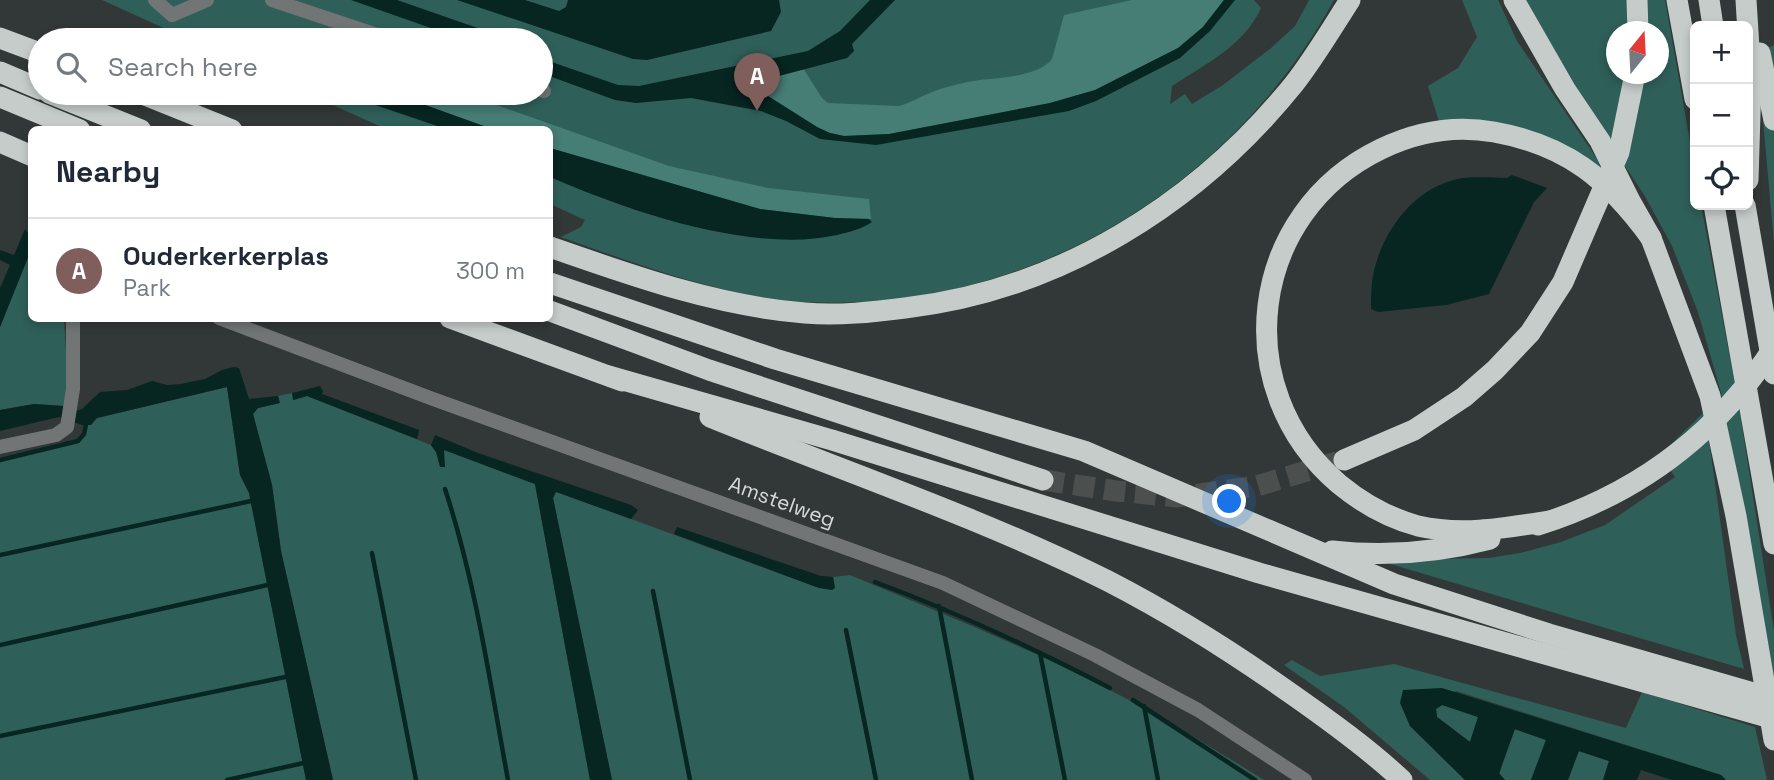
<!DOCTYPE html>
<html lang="en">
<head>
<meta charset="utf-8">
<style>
  body { margin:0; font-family:"Space Grotesk",sans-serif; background:#f6f6f7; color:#1f2937 }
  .controls { position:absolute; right:21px; top:21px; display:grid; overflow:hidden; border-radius:10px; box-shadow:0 4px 10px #0003 }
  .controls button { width:63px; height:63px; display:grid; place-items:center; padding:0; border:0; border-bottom:2px solid #e0e1e3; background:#fff; color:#1f2937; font:35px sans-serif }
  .compass { position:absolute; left:1606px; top:21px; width:63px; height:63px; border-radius:50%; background:#fff; box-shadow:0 4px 10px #0003; rotate:18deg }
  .you { position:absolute; left:1230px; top:502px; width:24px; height:24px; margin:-18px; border:5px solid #fff; border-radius:50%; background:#1a73e8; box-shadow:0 0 0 10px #1a73e833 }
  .badge { display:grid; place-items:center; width:46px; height:46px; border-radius:50%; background:#7f5e5b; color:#fff; font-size:23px; font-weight:700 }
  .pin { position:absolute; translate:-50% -58px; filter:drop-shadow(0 2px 4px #0008) }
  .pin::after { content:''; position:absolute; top:37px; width:24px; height:21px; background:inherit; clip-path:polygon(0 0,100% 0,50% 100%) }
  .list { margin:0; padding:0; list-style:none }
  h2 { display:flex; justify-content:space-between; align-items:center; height:91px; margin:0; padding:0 28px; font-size:30px }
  h2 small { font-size:23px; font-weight:400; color:#747a83 }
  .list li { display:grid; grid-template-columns:46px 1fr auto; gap:21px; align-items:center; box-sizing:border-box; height:105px; padding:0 28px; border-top:2px solid #e0e1e3 }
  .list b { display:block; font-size:26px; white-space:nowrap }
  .list p { margin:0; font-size:23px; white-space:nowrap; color:#747a83 }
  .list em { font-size:23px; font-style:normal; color:#747a83 }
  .icon { flex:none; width:38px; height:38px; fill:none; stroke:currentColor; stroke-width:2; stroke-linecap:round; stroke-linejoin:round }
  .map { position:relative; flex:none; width:1774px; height:780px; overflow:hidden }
  .search { position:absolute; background:#fff; box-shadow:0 4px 10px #0003; left:28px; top:28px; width:525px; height:77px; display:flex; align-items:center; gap:18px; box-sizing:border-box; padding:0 24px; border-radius:38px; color:#747a83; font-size:26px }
  .panel { position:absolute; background:#fff; box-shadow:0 4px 10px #0003; left:28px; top:126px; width:525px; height:196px; border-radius:10px }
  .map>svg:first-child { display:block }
  .green { fill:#2f5f59; fill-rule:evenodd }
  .forest { fill:#467d75 }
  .water { fill:#072521; fill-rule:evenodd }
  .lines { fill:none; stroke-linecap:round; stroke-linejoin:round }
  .stream { stroke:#072521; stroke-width:4.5 }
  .highway-tunnel { stroke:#4b504f; stroke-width:21; stroke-dasharray:21 10; stroke-linecap:butt }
  .street { stroke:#727575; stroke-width:14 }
  .highway { stroke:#c5ccca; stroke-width:21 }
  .labels { text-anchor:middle; stroke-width:7; stroke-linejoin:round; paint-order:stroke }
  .street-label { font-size:21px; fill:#d6d9d9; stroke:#323837 }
</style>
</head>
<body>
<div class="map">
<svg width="1774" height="780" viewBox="0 0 1774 780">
  <rect width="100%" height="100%" fill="#323837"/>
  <!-- green -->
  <g class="green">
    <path d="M102 0H1184L1203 27 1224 0H1254L1261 8C1244 46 1205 64 1172 86L1170 104 1185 94 1192 104 1223 85 1271 48 1295 26 1309 0H1334C1230 190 1024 313 806 302 725 298 637 264 561 237L581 227 585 220 550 204V130L386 129 306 93H541V40H190Z"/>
    <path d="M1462 0H1498L1517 41 1606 172C1572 146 1534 126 1490 122 1474 121 1456 124 1440 125L1428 86 1458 68 1477 37Z"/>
    <path d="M1523 0H1665L1695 170V205H1701L1737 394 1774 631V721L1721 393 1698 312 1672 246 1645 196 1590 114ZM1616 32H1658V74H1616Z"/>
    <path d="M1774 45V243L1757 53Z"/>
    <path d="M31 250 32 318 64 319 66 352 69 373 64 406 34 404 0 410V327Z"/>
    <path d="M227 387 240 475 249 493 306 780H0V460L78 441 87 425 97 418Z"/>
    <path d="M292 393 294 400 307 396 431 445 436 452 443 449 535 484 590 780H333L281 551 272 485 253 414 258 408 279 403 278 396Z"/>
    <path d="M1705 411 1736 635 1744 669 1377 560 1488 558 1520 553 1561 542 1605 525 1675 477 1660 455Z"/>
    <path d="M555 491 819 588H835L833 577 850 575C943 614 1038 651 1127 699 1174 724 1219 752 1264 780H612L553 498Z"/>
    <path d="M1292 660 1320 676 1394 664 1626 728 1642 692 1755 727 1767 780H1726L1721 775 1456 691 1410 726 1465 780H1430L1344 707 1284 665Z"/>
    <path d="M1442 705 1478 717 1470 742 1437 717 1436 709Z"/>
    <path d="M1514 729 1546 740 1531 780H1505L1499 775Z"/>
    <path d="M1578 751 1609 761 1603 780H1568Z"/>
  </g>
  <!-- forest -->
  <g class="forest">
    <path d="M1132 0H1224L1203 27 1178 48 1095 90 1050 103 889 134 844 136 830 133 817 127 748 83 803 68 822 98 828 103 899 106C911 103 919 97 930 93 941 88 955 85 967 82 990 77 1037 79 1052 59L1064 15Z"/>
    <path d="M392 93H463L669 166 768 188 869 199 871 219 835 218 760 209 550 148V130L492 129Z"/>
  </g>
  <!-- water -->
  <g class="water">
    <path d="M351 0H397L512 40H465Z"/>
    <path d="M457 0H525L559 11 566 7 568 0H779L781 12 771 31 647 60 633 59Z"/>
    <path d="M870 0H895L852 44 854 51 847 58 749 84 817 127 830 133 844 136 889 134 1050 103 1095 90 1178 48 1203 27 1224 0H1235L1210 31 1180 58 1096 101 1069 111 876 145 820 139 786 121 761 111 691 98 636 103 615 100 541 73 543 59 618 85 639 86 808 51 840 31Z"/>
    <path d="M340 93H392L492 129H446Z"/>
    <path d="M550 148 760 209 835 218 869 219 872 222C862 229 849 232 837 235 752 254 628 211 550 177Z"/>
    <path d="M1512 175 1547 188 1534 202 1489 294 1446 305 1378 312 1371 309C1371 300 1371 291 1372 282 1378 237 1412 188 1458 179 1473 176 1492 178 1507 178Z"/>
    <path d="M25 229 31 238V250L0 327V288L10 265 0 260V250L14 255Z"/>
    <path d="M234 367 239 368 249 399 278 396 280 403 258 408 253 414 272 485 281 551 333 780H306L249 493 240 475 227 387 97 418 91 425H82L59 417 0 431V410L34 404 64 406 76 411 82 409 100 392 127 390 152 381 167 385 181 384 205 379 222 370Z"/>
    <path d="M320 386 323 391 322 394 419 430 417 439 307 396 293 400 292 393Z"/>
    <path d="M435 435 478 453 631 505 638 510 631 519 556 492 553 498 612 780H590L535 484 444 450 445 467H440L436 452 431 445Z"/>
    <path d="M677 527 821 576 833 577 835 588 832 590 819 588 674 534Z"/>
    <path d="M1442 688 1721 775 1726 780H1672L1641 770 1637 780H1603L1609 761 1579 751 1568 780H1531L1546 740 1515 729 1499 773 1505 780H1465L1410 726 1400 703 1403 690ZM1442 705 1478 717 1470 742 1437 717 1436 709Z"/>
  </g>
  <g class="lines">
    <!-- stream -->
    <g class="stream">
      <path d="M0 460 78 441 84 434 87 420"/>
      <path d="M445 489C476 583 490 683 508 780"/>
      <path d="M372 553 416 780"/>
      <path d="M0 555 256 500"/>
      <path d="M875 582C956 612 1033 648 1110 688"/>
      <path d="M653 591 690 780"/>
      <path d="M939 606 972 780"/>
      <path d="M846 630 876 780"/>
      <path d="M0 645 272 584"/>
      <path d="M1040 653 1065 780"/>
      <path d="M1133 700 1255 780"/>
      <path d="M1144 706 1158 780"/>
      <path d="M0 736 290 676"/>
      <path d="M227 780 308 762"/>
    </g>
    <!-- highway-tunnel -->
    <path class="highway-tunnel" d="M1043 480 1116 491 1177 497 1257 486 1340 461"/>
    <!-- street -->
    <g class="street">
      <path d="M155 0 172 15 207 0"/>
      <path d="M272 0 392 40"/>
      <path d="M541 90 544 91"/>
      <path d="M219 318 433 399 943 583 1095 655 1198 710 1305 780"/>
      <path d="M0 447 56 435 67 427 73 389V318"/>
    </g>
    <!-- highway -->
    <g class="highway">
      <path d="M1514 0 1565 89 1600 141 1630 201 1651 238 1710 396 1736 516 1774 740"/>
      <path d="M1637 0 1638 32"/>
      <path d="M1677 0 1695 99"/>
      <path d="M1709 0 1713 26"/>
      <path d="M1746 0 1751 81 1748 180"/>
      <path d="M0 38 40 53"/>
      <path d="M1760 53 1774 120"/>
      <path d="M0 72 40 89"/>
      <path d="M49 93 141 130"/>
      <path d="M140 93 232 130"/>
      <path d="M0 97 80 130"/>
      <path d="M0 142 32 156"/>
      <path d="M1714 205 1774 544"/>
      <path d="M1745 205 1774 374"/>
      <path d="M550 247C633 276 717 306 805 313 838 316 873 312 905 308 1060 290 1197 204 1294 84 1315 57 1332 28 1350 0"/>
      <path d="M550 283 775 359 1084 451 1394 584 1549 634 1774 699"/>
      <path d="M550 311 709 370 1043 480"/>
      <path d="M450 318 622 381"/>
      <path d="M609 376 832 440 1259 573 1774 719"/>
      <path d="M710 417C843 471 979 517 1108 581 1172 614 1234 653 1293 695 1330 721 1369 749 1402 780"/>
      <path d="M1344 460 1414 430 1464 397 1495 370 1530 333 1563 282 1619 152 1635 74"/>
      <path d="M1549 521C1505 528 1462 536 1418 526 1389 518 1362 503 1339 484 1227 389 1248 213 1381 149 1416 132 1455 125 1494 132 1567 145 1608 179 1651 238"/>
      <path d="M1538 525C1637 494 1717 434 1774 347"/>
      <path d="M1332 551C1386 557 1437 553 1490 539"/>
    </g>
  </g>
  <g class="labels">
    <!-- street labels -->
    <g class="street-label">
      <text transform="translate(782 502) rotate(20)" y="7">Amstelweg</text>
    </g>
  </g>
</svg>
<div class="controls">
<button>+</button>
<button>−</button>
<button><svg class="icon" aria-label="locate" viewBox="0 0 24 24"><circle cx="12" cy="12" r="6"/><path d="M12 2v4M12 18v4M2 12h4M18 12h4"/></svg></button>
</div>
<svg class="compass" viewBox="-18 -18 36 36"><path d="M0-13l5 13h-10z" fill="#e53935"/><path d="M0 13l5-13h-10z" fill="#747a83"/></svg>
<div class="you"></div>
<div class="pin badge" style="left:757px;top:111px">A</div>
<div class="search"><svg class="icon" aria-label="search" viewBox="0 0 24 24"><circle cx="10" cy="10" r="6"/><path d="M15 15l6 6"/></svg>Search here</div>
<section class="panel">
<h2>Nearby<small></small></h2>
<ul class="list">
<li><span class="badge">A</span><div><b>Ouderkerkerplas</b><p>Park</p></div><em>300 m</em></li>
</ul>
</section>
</div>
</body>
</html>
